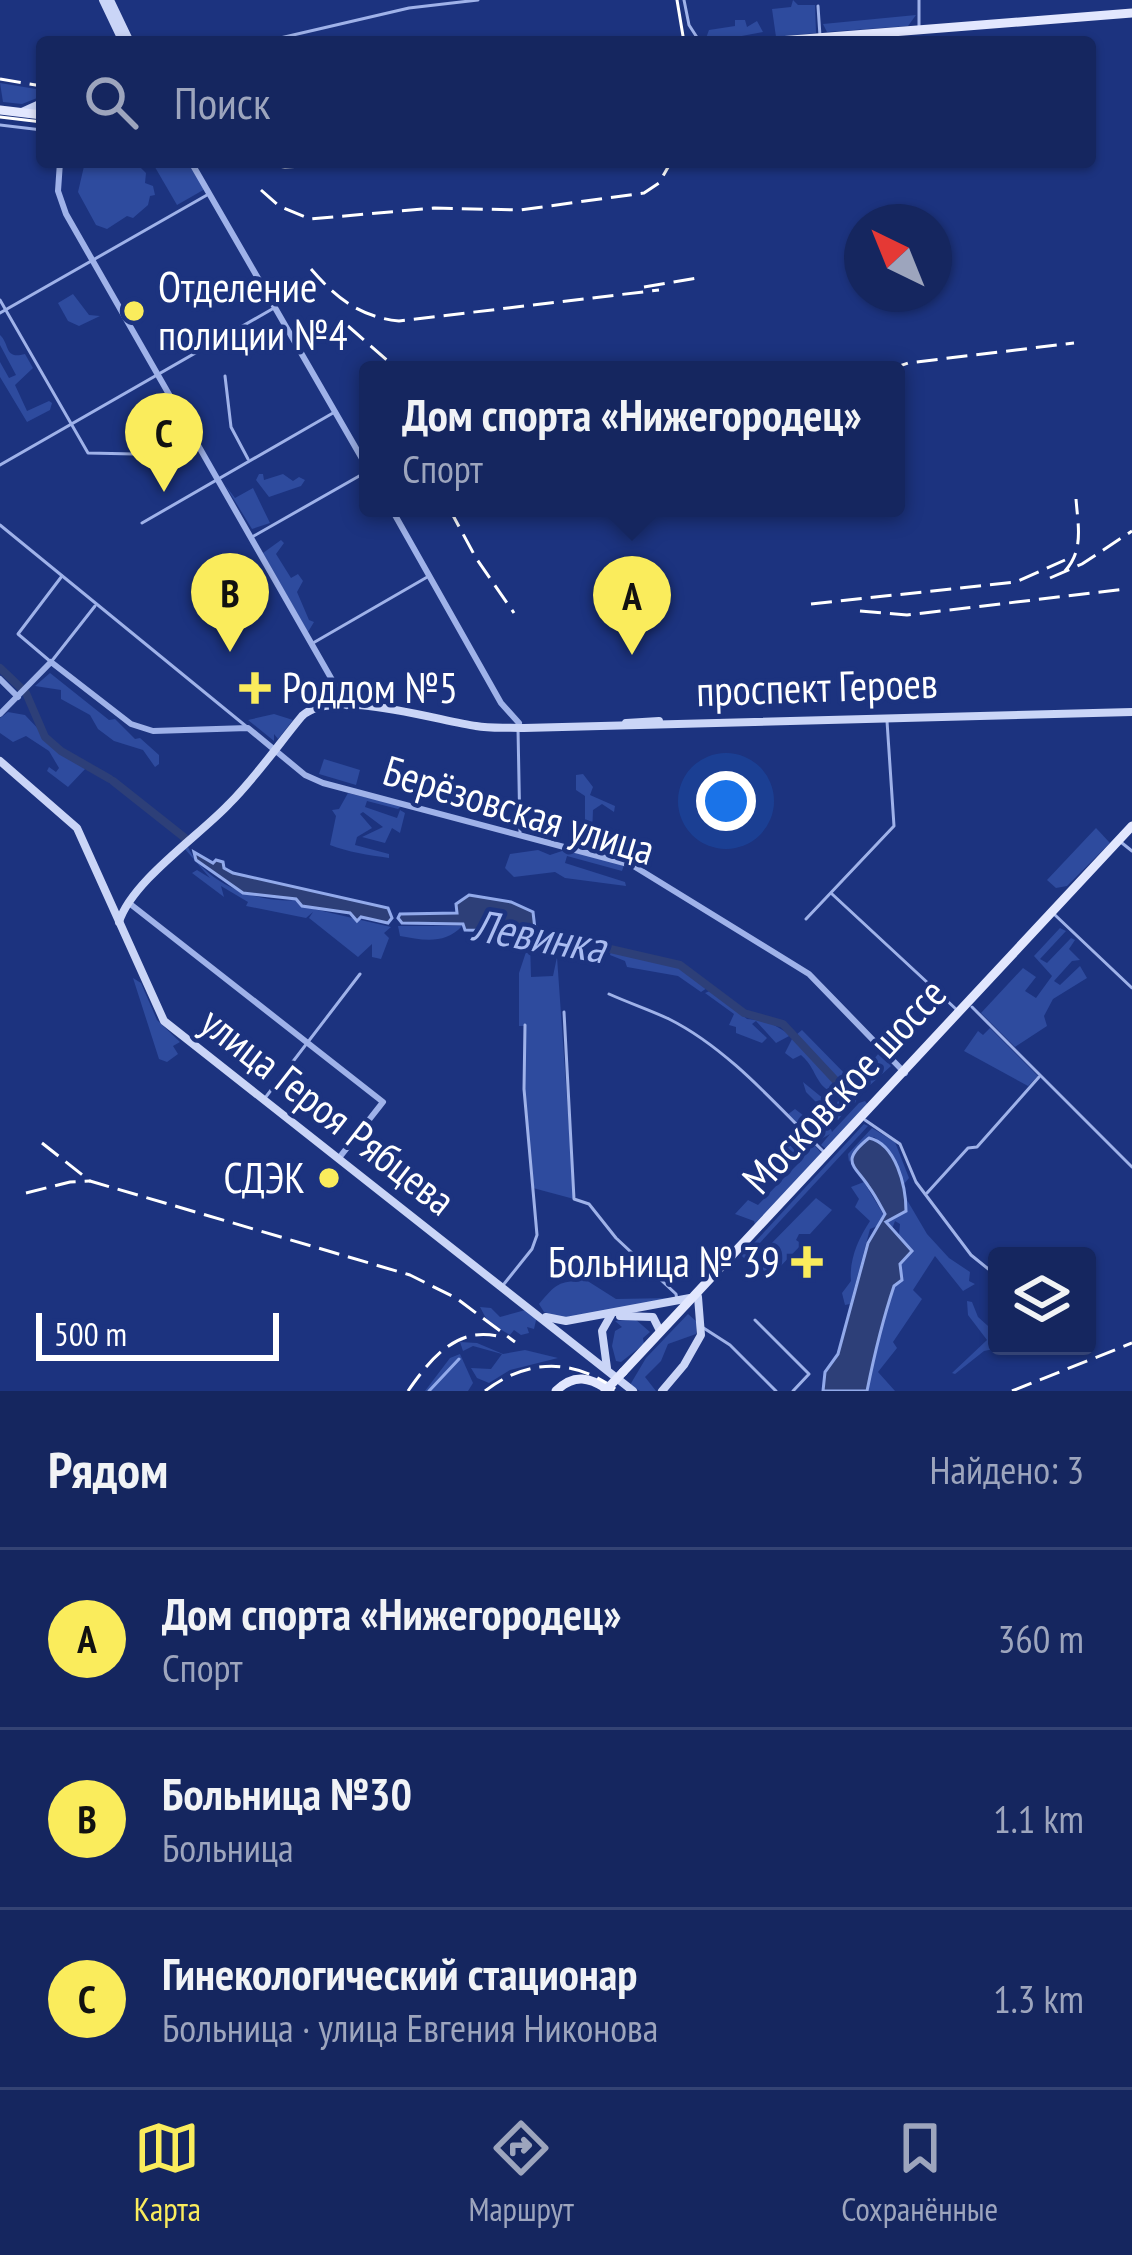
<!DOCTYPE html>
<html lang="ru">
<head>
<meta charset="utf-8">
<style>
  body { margin:0; font-family:"PT Sans Narrow",sans-serif; background:#223268; color:#f1f3f6 }
  .controls { position:absolute; right:36px; bottom:36px; display:grid; overflow:hidden; border-radius:12px; box-shadow:0 3px 9px #0004 }
  .controls button { width:108px; height:108px; display:grid; place-items:center; padding:0; border:0; border-bottom:3px solid #344374; background:#15265f; color:#f1f3f6; font:60px sans-serif }
  .compass { position:absolute; left:844px; top:204px; width:108px; height:108px; border-radius:50%; background:#15265f; box-shadow:0 3px 9px #0004; rotate:317deg }
  .scale { position:absolute; left:36px; bottom:30px; width:243px; box-sizing:border-box; padding-left:12px; border:6px solid #fff; border-top:0; font-size:33px; line-height:42px; white-space:nowrap; color:#fff; -webkit-text-stroke:9px #1c337f; paint-order:stroke }
  .you { position:absolute; left:726px; top:801px; width:42px; height:42px; margin:-30px; border:9px solid #fff; border-radius:50%; background:#1a73e8; box-shadow:0 0 0 18px #1a73e833 }
  .badge { display:grid; place-items:center; width:78px; height:78px; border-radius:50%; background:#faec5c; color:#111; font-size:39px; font-weight:700 }
  .pin { position:absolute; translate:-50% -99px; filter:drop-shadow(0 3px 6px #0008) }
  .pin::after { content:''; position:absolute; top:63px; width:42px; height:36px; background:inherit; clip-path:polygon(0 0,100% 0,50% 100%) }
  .popup { position:absolute; left:359px; top:361px; width:546px; height:156px; box-sizing:border-box; display:grid; place-content:center; border-radius:12px; background:#15265f; filter:drop-shadow(0 3px 9px #0005); font-size:39px; white-space:nowrap; color:#9da5bd }
  .popup b { font-size:45px; color:#f1f3f6 }
  .popup::after { content:''; position:absolute; left:50%; top:100%; margin-left:-24px; border:24px solid transparent; border-top-color:#15265f }
  .list { margin:0; padding:0; list-style:none }
  h2 { display:flex; justify-content:space-between; align-items:center; height:156px; margin:0; padding:0 48px; font-size:51px }
  h2 small { font-size:39px; font-weight:400; color:#9da5bd }
  .list li { display:grid; grid-template-columns:78px 1fr auto; gap:36px; align-items:center; box-sizing:border-box; height:180px; padding:0 48px; border-top:3px solid #344374 }
  .list b { display:block; font-size:45px; white-space:nowrap }
  .list p { margin:0; font-size:39px; white-space:nowrap; color:#9da5bd }
  .list em { font-size:39px; font-style:normal; color:#9da5bd }
  .icon { flex:none; width:66px; height:66px; fill:none; stroke:currentColor; stroke-width:2; stroke-linecap:round; stroke-linejoin:round }
  .map { position:relative; flex:none; width:1132px; height:1391px; overflow:hidden }
  .search { position:absolute; background:#15265f; box-shadow:0 3px 9px #0004; left:36px; right:36px; top:36px; height:132px; display:flex; align-items:center; gap:30px; box-sizing:border-box; padding:0 42px; border-radius:12px; color:#9da5bd; font-size:45px }
  .sheet { height:696px; background:#15265f }
  nav { display:flex; justify-content:space-around; align-items:center; box-sizing:border-box; height:168px; border-top:3px solid #344374; background:#15265f; font-size:33px; color:#9da5bd }
  nav a { display:grid; justify-items:center; gap:6px }
  nav .on { color:#faec5c }
  .map>svg:first-child { display:block }
  .green { fill:#2e4b9e }
  .water { fill:#2d3f78; stroke:#92aaeb; stroke-width:3 }
  .lines { fill:none; stroke-linecap:round; stroke-linejoin:round }
  .stream { stroke:#92aaeb; stroke-width:3 }
  .river { stroke:#2d3f78; stroke-width:8 }
  .minor { stroke:#9fb2e9; stroke-width:3 }
  .tertiary { stroke:#9fb2e9; stroke-width:6 }
  .secondary { stroke:#cad5f7; stroke-width:8 }
  .primary { stroke:#e2e7fe; stroke-width:9 }
  .tram { stroke:#fff; stroke-width:3 }
  .rail { stroke:#fff; stroke-width:3; stroke-dasharray:21 9; stroke-linecap:butt }
  .primary-bridge { stroke:#e2e7fe; stroke-width:9 }
  .poi-dot { fill:#faec5c; stroke:#1c337f; stroke-width:4.5 }
  .labels { text-anchor:middle; stroke-width:9; stroke-linejoin:round; paint-order:stroke }
  .poi-label { font-size:42px; fill:#fff; stroke:#1c337f; text-anchor:start }
  .street-label { font-size:42px; fill:#fff; stroke:#1c337f }
  .water-label { font-size:45px; font-style:italic; fill:#aabcf1; stroke:#1c337f }
</style>
</head>
<body>
<div class="map">
<svg width="1132" height="1391" viewBox="0 0 1132 1391">
  <rect width="100%" height="100%" fill="#1c337f"/>
  <!-- green -->
  <g class="green">
    <path d="M793 0 798 5H815L816 33 776 37 772 9 791 7Z"/>
    <path d="M916 15 908 26 827 32 823 24Z"/>
    <path d="M735 20H745L747 27 757 21 763 32 710 42 706 38 709 30 735 26Z"/>
    <path d="M0 83 42 90V96L22 104 3 102Z"/>
    <path d="M85 162H135L146 173 145 183 153 186 155 195 150 196 148 205 133 218 127 216 107 229 96 225 78 192Z"/>
    <path d="M152 162H189L205 189 177 205Z"/>
    <path d="M73 294 89 315 100 316 79 326 68 321 58 303Z"/>
    <path d="M0 335C10 344 4 360 25 354L33 368 15 385 27 411 49 401 52 403 50 410 27 422 0 377V362L9 378 16 375 0 345Z"/>
    <path d="M259 474H263L264 480 283 474 293 481 299 477 305 480 301 486 269 497 256 480Z"/>
    <path d="M225 485 235 498 253 488 270 523 252 529Z"/>
    <path d="M281 540 284 543 276 554 291 578 298 574 303 581 297 592 309 620 314 622 308 632 263 553Z"/>
    <path d="M50 673 109 720 115 719 135 739 140 738 159 755V764L155 767 143 750 114 741 98 729 90 715 61 699V690L35 686Z"/>
    <path d="M8 712 25 715 61 753 87 767 68 787 47 771 49 767 56 772 59 768 49 751 26 736 13 742 0 733V718Z"/>
    <path d="M274 714 293 720 278 739 274 734V741L248 720Z"/>
    <path d="M324 759 360 770 356 785 319 774Z"/>
    <path d="M583 774 593 787 590 795 615 806 614 812 602 804 593 810 592 836 588 841 585 839V796L576 790V775Z"/>
    <path d="M348 793 401 806 398 809 367 801 365 807 397 818 400 810 405 813 400 833 392 828 385 843 362 837 383 827 363 812 360 814 372 828 357 837 355 845 389 854V858C368 855 348 852 330 845L336 816 332 810 339 809Z"/>
    <path d="M1096 828 1110 843 1067 886 1056 888 1047 880Z"/>
    <path d="M188 847C204 883 258 904 296 900L301 906 391 927 384 933 389 938 381 959 372 957V944L358 957 309 918 313 912 306 918 246 906 248 902 221 886 224 897 192 873 197 870 210 878 184 848Z"/>
    <path d="M538 850 550 855 565 850 624 865 622 871 567 856 565 863 625 882 626 886 565 878 555 872 514 877 505 868 510 854Z"/>
    <path d="M398 926H462C445 945 422 940 400 936Z"/>
    <path d="M1060 928 1066 931 1040 959 1047 963 1071 938 1075 940 1069 949 1080 960 1072 961 1054 981 1060 985 1080 966 1087 978 1053 999 1044 1016 1047 1026 1015 1047 981 1013 1023 968 1036 977 1025 991 1036 998 1052 976 1034 956Z"/>
    <path d="M530 940 531 977 553 976 557 957 574 1199 533 1188 524 1089 525 1026H519V973Z"/>
    <path d="M611 951 679 966 707 988 701 992 678 976 627 967 625 961 610 955Z"/>
    <path d="M133 978 141 983 157 1020 180 1042 173 1046 178 1054 167 1062 159 1059Z"/>
    <path d="M712 990 747 1019 767 1021 791 1035 776 1043 756 1021 752 1024 767 1038 762 1043 736 1033V1027L729 1025 734 1014 705 993Z"/>
    <path d="M990 1028 1038 1076 1028 1086 964 1051 978 1031 983 1035Z"/>
    <path d="M802 1030 850 1079 868 1066 879 1053 891 1066 858 1096 855 1103C844 1098 825 1092 819 1081 812 1070 812 1065 801 1055L793 1059 785 1053 793 1037 849 1095 796 1035Z"/>
    <path d="M803 1082 830 1104 836 1105 838 1101 847 1109 838 1120 826 1113 823 1121 829 1123 832 1132 859 1103 865 1101 868 1105 826 1149 821 1145 830 1134 816 1142 787 1115 795 1109 808 1119 817 1103 806 1092Z"/>
    <path d="M864 1124 868 1126 745 1259 742 1256Z"/>
    <path d="M872 1128 895 1142 909 1178 904 1184 893 1155 874 1137 857 1148 849 1162 848 1154Z"/>
    <path d="M810 1140 822 1154 755 1225 754 1221 735 1214 748 1200 758 1205 777 1185 771 1180 757 1181 753 1177 760 1169 769 1171 767 1158 778 1150 782 1153 790 1145 796 1152 775 1174 781 1181 800 1162 802 1141Z"/>
    <path d="M864 1182 886 1219H894L906 1211 907 1200 927 1234 949 1258 970 1272 969 1281 975 1284 963 1291 935 1256 913 1290 922 1299 893 1342 897 1348 878 1372 895 1391H867C874 1355 883 1322 894 1286L903 1280 900 1264 912 1251 899 1235 900 1224 895 1221 892 1229 880 1225 870 1229 850 1304 845 1305 842 1293 851 1281C849 1260 858 1239 870 1221L855 1207 859 1199 851 1187Z"/>
    <path d="M816 1198 832 1210 810 1234H799L796 1240 802 1244 773 1274 764 1271 759 1262 762 1253Z"/>
    <path d="M586 1280 616 1299 673 1298 667 1302 562 1318 544 1312 539 1304C557 1283 557 1282 586 1280Z"/>
    <path d="M967 1301 972 1302 978 1317 997 1334V1346L1016 1353 1007 1355 999 1348 984 1351 955 1374 952 1373 987 1340 968 1315Z"/>
    <path d="M480 1307 491 1308 500 1317 529 1309 537 1316 534 1329 527 1327 529 1333 521 1335 514 1330 510 1335 488 1322Z"/>
    <path d="M688 1314 697 1322 696 1334 668 1344 661 1361 645 1377 656 1391H640L630 1385 646 1358Z"/>
    <path d="M635 1319 650 1332 643 1338 644 1344 621 1362 616 1361 612 1346 615 1331 622 1327 615 1321Z"/>
    <path d="M460 1342 477 1343 503 1354 525 1350 558 1358 510 1370 489 1383 477 1378 471 1368 491 1369 502 1354 473 1346 463 1351Z"/>
    <path d="M460 1354 473 1383 468 1391H425L450 1358Z"/>
  </g>
  <!-- water -->
  <g class="water">
    <path d="M194 852 213 863 216 860 223 862 224 868 233 873 388 908 392 918 388 923 361 917 357 921 350 913 302 906 296 899 243 893 196 860Z"/>
    <path d="M469 895 511 902 533 912 535 929 528 937 514 931 465 930 463 924 402 923 398 918 400 914 457 913 456 904Z"/>
    <path d="M869 1138C896 1144 906 1186 906 1211L886 1222 912 1251 900 1264 902 1280 894 1286C882 1322 874 1356 867 1391H823L825 1372 838 1354 868 1243 885 1214C880 1205 875 1195 869 1187 855 1165 839 1162 869 1138Z"/>
  </g>
  <g class="lines">
    <!-- stream -->
    <path class="stream" d="M429 1391 459 1359"/>
    <!-- river -->
    <g class="river">
      <path d="M0 668 22 689"/>
      <path d="M26 693 45 737 61 751 110 779"/>
      <path d="M113 781 185 838"/>
      <path d="M530 927 545 934 680 965 744 1013 783 1024 851 1097"/>
    </g>
    <!-- minor -->
    <g class="minor">
      <path d="M684 0 689 25 700 42"/>
      <path d="M818 6 820 36"/>
      <path d="M919 28V0"/>
      <path d="M263 42 409 8 478 0"/>
      <path d="M0 125 42 130"/>
      <path d="M0 300 88 453 134 454 184 426"/>
      <path d="M0 313 207 195"/>
      <path d="M225 376 231 427 248 459"/>
      <path d="M0 465 274 308"/>
      <path d="M142 523 333 413"/>
      <path d="M0 525 247 727"/>
      <path d="M252 537 368 471"/>
      <path d="M62 576 18 634 51 662 95 606"/>
      <path d="M313 643 429 576"/>
      <path d="M518 729 520 833"/>
      <path d="M1122 843 1132 851"/>
      <path d="M832 894 957 1010"/>
      <path d="M1055 915 1132 988"/>
      <path d="M806 919 894 826 887 721"/>
      <path d="M609 994C629 1003 650 1010 669 1019 729 1049 778 1107 825 1153"/>
      <path d="M972 1007 1132 1167"/>
      <path d="M564 1012 574 1199 589 1204 616 1238 676 1294 677 1300"/>
      <path d="M265 1098 360 974"/>
      <path d="M865 1120 900 1144 916 1182 971 1255 997 1276"/>
      <path d="M927 1193 968 1148 977 1147 1039 1077"/>
      <path d="M504 1284 532 1249 537 1235 524 1089 525 1025"/>
      <path d="M755 1320 809 1374 793 1391"/>
      <path d="M702 1327 730 1345 776 1391"/>
    </g>
    <!-- tertiary -->
    <g class="tertiary">
      <path d="M60 162 58 191 66 214 347 706"/>
      <path d="M191 162 368 469"/>
      <path d="M391 508 501 703 519 723"/>
      <path d="M0 679 18 697"/>
      <path d="M0 714 51 662 131 724 153 731 248 728 305 775 323 783 632 865 809 974 905 1073"/>
      <path d="M129 903 383 1102 339 1158"/>
    </g>
    <!-- secondary -->
    <g class="secondary">
      <path d="M103 0 123 42"/>
      <path d="M110 0 130 42"/>
      <path d="M22 112 42 103"/>
      <path d="M626 723 659 721"/>
      <path d="M0 761 77 828 164 1021 633 1391"/>
      <path d="M119 922C132 881 200 835 229 804 256 777 278 745 302 716 332 687 438 721 476 726 492 729 508 727 524 728L1132 712"/>
      <path d="M620 1316 653 1317 660 1331"/>
      <path d="M546 1317 566 1321 690 1298"/>
      <path d="M607 1368 602 1331 611 1315"/>
      <path d="M662 1391 684 1365 701 1335 698 1297"/>
    </g>
    <!-- primary -->
    <g class="primary">
      <path d="M766 42 1132 13"/>
      <path d="M0 110 42 115"/>
      <path d="M623 1372 1132 826"/>
      <path d="M556 1391C574 1373 590 1377 610 1391"/>
    </g>
    <!-- tram -->
    <g class="tram">
      <path d="M677 0 684 42"/>
      <path d="M0 117 42 122"/>
    </g>
    <!-- rail -->
    <g class="rail">
      <path d="M0 79 42 86"/>
      <path d="M244 162 285 167 358 164"/>
      <path d="M261 190 279 206 310 219 434 208 520 210 644 193 659 183 671 162"/>
      <path d="M311 269C336 298 360 317 399 321L659 290"/>
      <path d="M644 287 697 278"/>
      <path d="M348 326 388 361 413 370"/>
      <path d="M670 370 697 367"/>
      <path d="M888 370 908 363 1074 343"/>
      <path d="M449 508 476 558 514 613"/>
      <path d="M484 508H494"/>
      <path d="M1065 571C1084 550 1078 526 1076 499"/>
      <path d="M1050 578 1082 564 1132 531"/>
      <path d="M811 604 1016 582 1065 560"/>
      <path d="M860 611 907 615 1126 589"/>
      <path d="M42 1143 90 1181 410 1275 456 1298 515 1342"/>
      <path d="M26 1193 70 1182 90 1181"/>
      <path d="M408 1391C431 1358 459 1323 504 1338"/>
      <path d="M485 1391C528 1358 575 1358 618 1391"/>
      <path d="M1012 1391 1132 1343"/>
    </g>
    <!-- primary-bridge -->
    <path class="primary-bridge" d="M605 1391 623 1372"/>
  </g>
  <!-- markers -->
  <g class="poi-dot">
    <circle cx="134" cy="311" r="12"/>
    <path d="M249 670h12v12h12v12h-12v12h-12v-12h-12v-12h12z"/>
    <circle cx="329" cy="1178" r="12"/>
    <path d="M801 1244h12v12h12v12h-12v12h-12v-12h-12v-12h12z"/>
  </g>
  <g class="labels">
    <!-- poi labels -->
    <g class="poi-label">
      <text x="158" y="302">Отделение<tspan x="158" dy="48">полиции №4</tspan></text>
      <text x="282" y="703">Роддом №5</text>
      <text x="305" y="1193" text-anchor="end">СДЭК</text>
      <text x="780" y="1277" text-anchor="end">Больница № 39</text>
    </g>
    <!-- street labels -->
    <g class="street-label">
      <text transform="translate(817 687) rotate(-2)" y="15">проспект Героев</text>
      <text transform="translate(519 810) rotate(17)" y="15">Берёзовская улица</text>
      <text transform="translate(844 1086) rotate(-47)" y="15">Московское шоссе</text>
      <text transform="translate(328 1111) rotate(38)" y="15">улица Героя Рябцева</text>
    </g>
    <!-- water labels -->
    <g class="water-label">
      <text transform="translate(539 936) rotate(10)" y="16">Левинка</text>
    </g>
  </g>
</svg>
<div class="controls">
<button><svg class="icon" aria-label="layers" viewBox="0 0 24 24"><path d="M12 4l9 5-9 5-9-5zM3 14l9 5 9-5"/></svg></button>
</div>
<svg class="compass" viewBox="-18 -18 36 36"><path d="M0-13l5 13h-10z" fill="#e53935"/><path d="M0 13l5-13h-10z" fill="#9da5bd"/></svg>
<div class="scale">500 m</div>
<div class="you"></div>
<div class="pin badge" style="left:632px;top:655px">A</div>
<div class="popup"><b>Дом спорта «Нижегородец»</b>Спорт</div>
<div class="pin badge" style="left:230px;top:652px">B</div>
<div class="pin badge" style="left:164px;top:492px">C</div>
<div class="search"><svg class="icon" aria-label="search" viewBox="0 0 24 24"><circle cx="10" cy="10" r="6"/><path d="M15 15l6 6"/></svg>Поиск</div>
</div>
<section class="sheet">
<h2>Рядом<small>Найдено: 3</small></h2>
<ul class="list">
<li><span class="badge">A</span><div><b>Дом спорта «Нижегородец»</b><p>Спорт</p></div><em>360 m</em></li>
<li><span class="badge">B</span><div><b>Больница №30</b><p>Больница</p></div><em>1.1 km</em></li>
<li><span class="badge">C</span><div><b>Гинекологический стационар</b><p>Больница · улица Евгения Никонова</p></div><em>1.3 km</em></li>
</ul>
</section>
<nav>
<a class="on"><svg class="icon" aria-label="map" viewBox="0 0 24 24"><path d="M3 6l6-2 6 2 6-2v14l-6 2-6-2-6 2zM9 4v14M15 6v14"/></svg>Карта</a>
<a><svg class="icon" aria-label="directions" viewBox="0 0 24 24"><path d="M12 3l9 9-9 9-9-9zM9 14v-3h6M13 9l2 2-2 2"/></svg>Маршрут</a>
<a><svg class="icon" aria-label="saved" viewBox="0 0 24 24"><path d="M7 4h10v16l-5-4-5 4z"/></svg>Сохранённые</a>
</nav>
</body>
</html>
